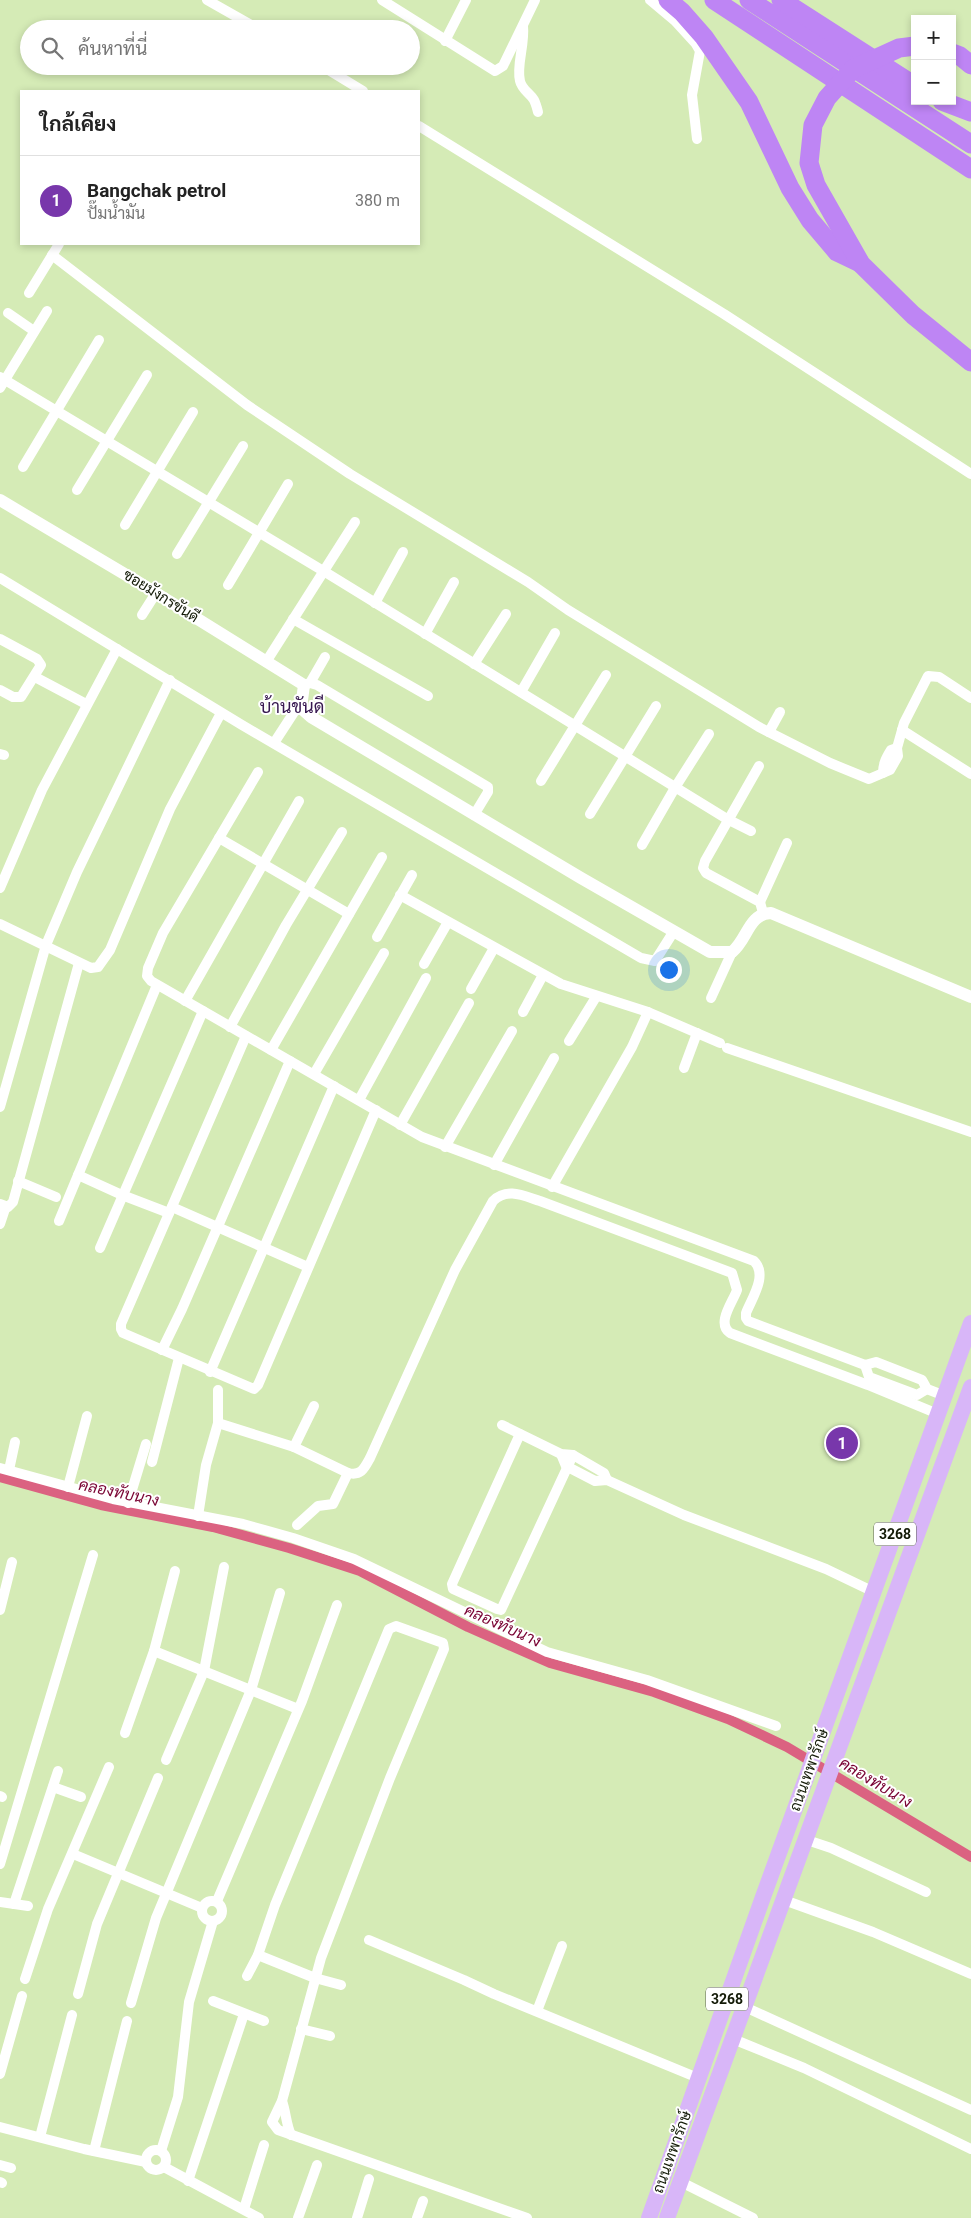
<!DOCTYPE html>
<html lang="th">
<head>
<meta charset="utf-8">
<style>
  body { margin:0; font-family:Roboto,Sarabun,sans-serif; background:#f6f6f6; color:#222 }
  .controls { position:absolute; right:15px; top:15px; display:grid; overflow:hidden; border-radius:0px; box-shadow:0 2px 8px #0003 }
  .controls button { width:45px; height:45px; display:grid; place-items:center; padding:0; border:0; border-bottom:1px solid #e0e0e0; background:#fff; color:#222; font:25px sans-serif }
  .you { position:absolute; left:668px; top:969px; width:18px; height:18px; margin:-12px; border:4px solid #fff; border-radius:50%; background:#1a73e8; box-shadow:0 0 0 8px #1a73e833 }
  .badge { display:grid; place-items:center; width:32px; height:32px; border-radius:50%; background:#7837ab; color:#fff; font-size:16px; font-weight:700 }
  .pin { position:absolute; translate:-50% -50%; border:2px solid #fff; box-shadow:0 1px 5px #0006 }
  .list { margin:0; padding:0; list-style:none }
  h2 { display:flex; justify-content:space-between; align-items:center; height:65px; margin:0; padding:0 20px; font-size:21px }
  h2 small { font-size:16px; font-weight:400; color:#767676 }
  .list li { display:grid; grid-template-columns:32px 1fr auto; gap:15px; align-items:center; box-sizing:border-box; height:90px; padding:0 20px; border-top:1px solid #e0e0e0 }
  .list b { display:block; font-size:19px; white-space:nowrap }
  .list p { margin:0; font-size:16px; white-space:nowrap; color:#767676 }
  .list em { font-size:16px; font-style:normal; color:#767676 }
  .icon { flex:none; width:28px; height:28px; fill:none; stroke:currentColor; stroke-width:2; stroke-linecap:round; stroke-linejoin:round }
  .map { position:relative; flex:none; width:971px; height:2218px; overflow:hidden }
  .search { position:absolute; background:#fff; box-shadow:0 2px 8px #0003; left:20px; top:20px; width:400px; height:55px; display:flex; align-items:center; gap:12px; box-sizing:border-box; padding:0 18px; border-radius:28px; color:#767676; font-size:19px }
  .panel { position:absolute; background:#fff; box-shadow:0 2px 8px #0003; left:20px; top:90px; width:400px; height:155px; border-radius:0px }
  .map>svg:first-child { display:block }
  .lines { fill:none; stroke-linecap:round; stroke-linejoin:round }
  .canal { stroke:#db6281; stroke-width:10 }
  .minor { stroke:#fff; stroke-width:10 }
  .tertiary { stroke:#fff; stroke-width:12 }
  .primary { stroke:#d8b6f8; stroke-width:16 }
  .motorway { stroke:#be85f4; stroke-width:19 }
  .labels { text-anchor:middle; stroke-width:4; stroke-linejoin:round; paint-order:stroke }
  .shield { fill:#fff; stroke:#5a5f51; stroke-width:1 }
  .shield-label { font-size:14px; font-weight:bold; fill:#131a07 }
  .street-label { font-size:15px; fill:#131a07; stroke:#fff }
  .water-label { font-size:16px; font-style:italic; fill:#790333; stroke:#fff }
  .quarter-label { font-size:18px; fill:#371850; stroke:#fff }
</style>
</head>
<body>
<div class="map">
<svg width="971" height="2218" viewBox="0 0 971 2218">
  <rect width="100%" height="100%" fill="#d5ebb6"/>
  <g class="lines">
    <!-- canal -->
    <path class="canal" d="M0 1477 101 1505 213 1527 289 1548 360 1571 468 1627 550 1663 654 1692 728 1719 787 1747 971 1857"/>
    <!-- minor -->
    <g class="minor">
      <path d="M207 0 258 29"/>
      <path d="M382 0 495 71 503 66 535 0"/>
      <path d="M650 0 675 21 696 44 700 51 692 95 697 139"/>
      <path d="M523 26C525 45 516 66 520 81 522 90 530 93 534 100 536 104 537 108 538 112"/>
      <path d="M445 41 466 0"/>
      <path d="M322 66 363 91"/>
      <path d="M419 126 724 314 971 474"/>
      <path d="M52 255 247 405 350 474 528 582 568 610 759 727 830 763 869 779 890 770 898 756 897 748 904 723 928 676 939 677 971 698"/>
      <path d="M29 293 59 244"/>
      <path d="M8 313 34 331"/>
      <path d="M0 377 330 575 727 819 751 831"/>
      <path d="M0 388 47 311"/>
      <path d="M23 467 99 340"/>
      <path d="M77 490 147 375"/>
      <path d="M125 525 193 412"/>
      <path d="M177 554 243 446"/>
      <path d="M0 578 242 725 641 958 655 961 674 931"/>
      <path d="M228 585 288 484"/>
      <path d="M375 603 403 552"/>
      <path d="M142 615 156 593"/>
      <path d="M293 619 428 696"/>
      <path d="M425 634 454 582"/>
      <path d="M0 639 37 659 41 665 21 697H13L0 690"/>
      <path d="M266 662 355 522"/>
      <path d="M474 664 506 614"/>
      <path d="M35 677 86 704"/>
      <path d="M310 683 325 657"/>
      <path d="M304 685 310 683 317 685 488 787V792L474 815"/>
      <path d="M521 692 555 633"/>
      <path d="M902 730 971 774"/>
      <path d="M769 732 780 712"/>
      <path d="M274 743 300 703"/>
      <path d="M0 754 4 755"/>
      <path d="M759 766 705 861 703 868 706 873 760 902 763 913"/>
      <path d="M258 772 163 933 148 968 147 976 151 981 422 1137 754 1261C768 1275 752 1298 746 1313V1318L748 1321 865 1365 876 1362 922 1380 927 1389 945 1396"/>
      <path d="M883 773C883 764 886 758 891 750L897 748"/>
      <path d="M541 781 606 675"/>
      <path d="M590 814 656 706"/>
      <path d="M219 838 349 914"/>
      <path d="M642 845 676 786 709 734"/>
      <path d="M0 888 42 790 117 649"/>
      <path d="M400 895 561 984 648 1012 720 1043"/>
      <path d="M760 902 787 843"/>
      <path d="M0 924 91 968 98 967 110 950 170 809 221 713"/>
      <path d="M377 937 412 875"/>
      <path d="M424 964 448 922"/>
      <path d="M471 989 494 948"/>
      <path d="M711 998 732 952"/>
      <path d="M185 1001 299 801"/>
      <path d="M523 1012 543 975"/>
      <path d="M230 1027 286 925 342 832"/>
      <path d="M246 1036 121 1324V1329L123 1333 254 1389 258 1385 376 1110"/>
      <path d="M569 1041 596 997"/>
      <path d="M727 1048 971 1132"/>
      <path d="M271 1050 382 857"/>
      <path d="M684 1068 697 1033"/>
      <path d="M314 1074 384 953"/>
      <path d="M359 1100 426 978"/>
      <path d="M0 1107 46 945 77 872 170 680"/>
      <path d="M400 1125 469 1003"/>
      <path d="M445 1147 512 1031"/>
      <path d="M494 1165 554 1058"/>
      <path d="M78 1175 122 1195 169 1213"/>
      <path d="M18 1181 56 1197"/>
      <path d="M552 1187 632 1047 648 1012"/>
      <path d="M0 1204 8 1207 13 1202 79 963"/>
      <path d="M172 1207 308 1267"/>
      <path d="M59 1221 157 985"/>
      <path d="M0 1224 6 1206"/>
      <path d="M100 1248 203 1011"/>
      <path d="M162 1350 182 1309 290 1061"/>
      <path d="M865 1365 869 1377 917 1395 927 1389"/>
      <path d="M210 1372 334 1086"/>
      <path d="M218 1423 294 1447 348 1473C361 1476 364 1469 370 1458L455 1270 493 1201C507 1187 524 1196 540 1201L732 1273 737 1290C733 1302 716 1323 730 1333L868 1385 938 1414"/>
      <path d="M502 1425 561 1454 573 1455 604 1473 607 1480"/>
      <path d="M520 1434 452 1584 453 1589 497 1609 501 1610 573 1455"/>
      <path d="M294 1447 314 1406"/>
      <path d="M561 1454 566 1466 595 1481 607 1480 684 1515 826 1569 874 1592"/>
      <path d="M152 1462 179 1358"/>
      <path d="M0 1468 113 1499 243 1524 293 1538 354 1559 547 1652 647 1680 776 1726"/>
      <path d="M9 1470 15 1442"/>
      <path d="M68 1487 87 1416"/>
      <path d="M128 1503 146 1444"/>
      <path d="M198 1516 206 1465 218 1423V1390"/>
      <path d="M297 1525 318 1506 333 1504 348 1473"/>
      <path d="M0 1610 12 1562"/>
      <path d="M154 1651 298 1709"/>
      <path d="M125 1733 154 1651 175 1571"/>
      <path d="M166 1760 204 1671 224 1567"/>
      <path d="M53 1787 81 1797"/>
      <path d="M0 1796 2 1797"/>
      <path d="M804 1839 831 1848 926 1892"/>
      <path d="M73 1854 202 1908"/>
      <path d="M0 1864 93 1555"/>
      <path d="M784 1900 873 1932 971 1974"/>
      <circle cx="212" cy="1911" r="10"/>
      <path d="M217 1901 302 1701 337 1605"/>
      <path d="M0 1902 28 1906"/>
      <path d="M14 1904 58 1771"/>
      <path d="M369 1940 464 1980 494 1994 698 2078"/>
      <path d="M258 1955 315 1978 341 1985"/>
      <path d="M247 1976 258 1955 275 1905 389 1629 396 1626 443 1643 444 1649 390 1778 321 1958 282 2101 272 2122 278 2130 527 2218"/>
      <path d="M25 1979 48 1909 109 1767"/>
      <path d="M78 1994 97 1924 158 1778"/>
      <path d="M213 2001 264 2021"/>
      <path d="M131 2003 156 1918 251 1690 280 1593"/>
      <path d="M745 2007 971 2110"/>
      <path d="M537 2011 562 1946"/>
      <path d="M301 2029 330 2036"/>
      <path d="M733 2039 804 2068 971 2149"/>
      <path d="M0 2074 22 1996"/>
      <path d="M282 2101C286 2112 286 2124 291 2135"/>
      <path d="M0 2127 84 2149 146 2162"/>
      <path d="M40 2137 72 2015"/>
      <circle cx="156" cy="2160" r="10"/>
      <path d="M94 2151 127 2021"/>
      <path d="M161 2151 178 2097 189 2002 213 1921"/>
      <path d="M0 2165 11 2168"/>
      <path d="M164 2167 259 2218"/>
      <path d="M188 2181 244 2014"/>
      <path d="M679 2181 753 2218"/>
      <path d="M0 2182 2 2183"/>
      <path d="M244 2209 264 2145"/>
      <path d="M298 2218 317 2165"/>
      <path d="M357 2218 369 2179"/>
      <path d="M417 2218 423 2201"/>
    </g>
    <!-- tertiary -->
    <path class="tertiary" d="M0 500 138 582 304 685 301 708 311 717 581 878 710 952H732C748 939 748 914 771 913L971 997"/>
    <!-- primary -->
    <g class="primary">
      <path d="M649 2218 763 1897 971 1323"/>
      <path d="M667 2218 971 1387"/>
    </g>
    <!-- motorway -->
    <g class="motorway">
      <path d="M668 0 682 12 704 37 749 102 790 188 810 220 837 252 860 263"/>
      <path d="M714 0 971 169"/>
      <path d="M749 0 971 144"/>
      <path d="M781 0 915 86"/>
      <path d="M915 46 899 48 853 69 827 98 813 125 809 163 816 185 861 264 913 315 971 362"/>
      <path d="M952 53 960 56 971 65"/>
      <path d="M942 101 971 112"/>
    </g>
  </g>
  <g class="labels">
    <!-- shield labels -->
    <g class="shield">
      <rect x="874" y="1522.5" width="42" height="23" rx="4"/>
      <rect x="706" y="1987.5" width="42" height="23" rx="4"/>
    </g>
    <g class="shield-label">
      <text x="895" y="1539">3268</text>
      <text x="727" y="2004">3268</text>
    </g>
    <!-- street labels -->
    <g class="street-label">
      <text transform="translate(161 596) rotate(32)" y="5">ซอยมังกรขันดี</text>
      <text transform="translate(809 1770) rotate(-70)" y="5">ถนนเทพารักษ์</text>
      <text transform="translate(672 2152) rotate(-70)" y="5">ถนนเทพารักษ์</text>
    </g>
    <!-- water labels -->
    <g class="water-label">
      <text transform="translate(119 1492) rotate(12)" y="6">คลองทับนาง</text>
      <text transform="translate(503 1625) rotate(24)" y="6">คลองทับนาง</text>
      <text transform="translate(876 1782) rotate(31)" y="6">คลองทับนาง</text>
    </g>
    <!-- quarter labels -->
    <g class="quarter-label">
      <text x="292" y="713">บ้านขันดี</text>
    </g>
  </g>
</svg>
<div class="controls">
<button>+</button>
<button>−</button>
</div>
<div class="you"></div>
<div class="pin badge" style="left:842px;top:1443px">1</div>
<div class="search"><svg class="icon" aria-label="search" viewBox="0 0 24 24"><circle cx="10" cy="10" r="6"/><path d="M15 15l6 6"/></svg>ค้นหาที่นี่</div>
<section class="panel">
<h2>ใกล้เคียง<small></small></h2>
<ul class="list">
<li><span class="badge">1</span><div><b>Bangchak petrol</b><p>ปั๊มน้ำมัน</p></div><em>380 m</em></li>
</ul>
</section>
</div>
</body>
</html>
